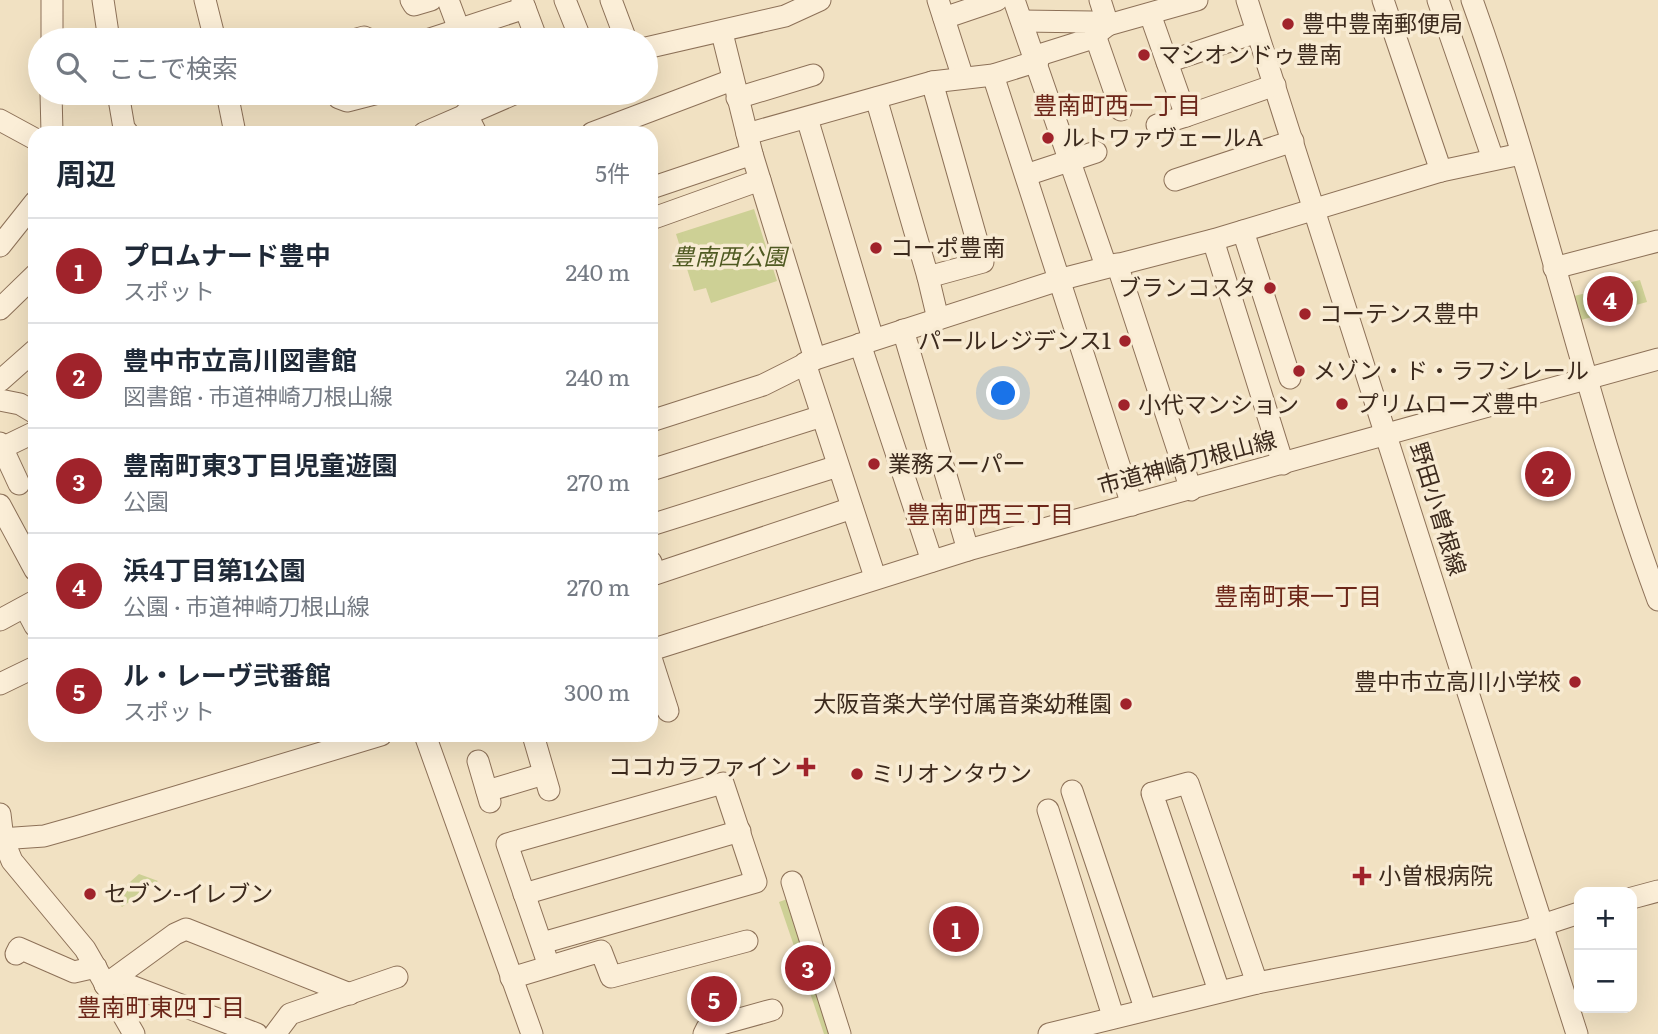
<!DOCTYPE html>
<html lang="ja">
<head>
<meta charset="utf-8">
<style>
  body { margin:0; font-family:Literata,"Noto Sans JP",serif; background:#f2f2f3; color:#1f2937 }
  .controls { position:absolute; right:21px; bottom:21px; display:grid; overflow:hidden; border-radius:14px; box-shadow:0 7px 28px #0002 }
  .controls button { width:63px; height:63px; display:grid; place-items:center; padding:0; border:0; border-bottom:2px solid #e0e1e3; background:#fff; color:#1f2937; font:35px sans-serif }
  .you { position:absolute; left:1004px; top:394px; width:24px; height:24px; margin:-18px; border:5px solid #fff; border-radius:50%; background:#1a73e8; box-shadow:0 0 0 10px #1a73e833 }
  .badge { display:grid; place-items:center; width:46px; height:46px; border-radius:50%; background:#a0232b; color:#fff; font-size:23px; font-weight:700 }
  .pin { position:absolute; translate:-50% -50%; border:4px solid #fff; box-shadow:0 2px 7px #0006 }
  .list { margin:0; padding:0; list-style:none }
  h2 { display:flex; justify-content:space-between; align-items:center; height:91px; margin:0; padding:0 28px; font-size:30px }
  h2 small { font-size:23px; font-weight:400; color:#747a83 }
  .list li { display:grid; grid-template-columns:46px 1fr auto; gap:21px; align-items:center; box-sizing:border-box; height:105px; padding:0 28px; border-top:2px solid #e0e1e3 }
  .list b { display:block; font-size:26px; white-space:nowrap }
  .list p { margin:0; font-size:23px; white-space:nowrap; color:#747a83 }
  .list em { font-size:23px; font-style:normal; color:#747a83 }
  .icon { flex:none; width:38px; height:38px; fill:none; stroke:currentColor; stroke-width:2; stroke-linecap:round; stroke-linejoin:round }
  .map { position:relative; flex:none; width:1658px; height:1034px; overflow:hidden }
  .search { position:absolute; background:#fff; box-shadow:0 7px 28px #0002; left:28px; top:28px; width:630px; height:77px; display:flex; align-items:center; gap:18px; box-sizing:border-box; padding:0 24px; border-radius:38px; color:#747a83; font-size:26px }
  .panel { position:absolute; background:#fff; box-shadow:0 7px 28px #0002; left:28px; top:126px; width:630px; height:616px; border-radius:21px }
  .map>svg:first-child { display:block }
  .green { fill:#cdd095 }
  .lines { fill:none; stroke-linecap:round; stroke-linejoin:round }
  .minor-casing { stroke:#8d7158; stroke-width:23 }
  .minor { stroke:#fbeed7; stroke-width:21 }
  .poi-dot { fill:#a0232b; stroke:#f8ebd3; stroke-width:2.5 }
  .labels { text-anchor:middle; stroke-width:7; stroke-linejoin:round; paint-order:stroke }
  .poi-label { font-size:23px; fill:#3c2a1d; stroke:#f8ebd3; text-anchor:start }
  .park-label { font-size:23px; font-style:italic; fill:#4f5a22; stroke:#f8ebd3 }
  .street-label { font-size:23px; fill:#3c2a1d; stroke:#f8ebd3 }
  .neighbourhood-label { font-size:24px; fill:#6c2619; stroke:#f8ebd3 }
</style>
</head>
<body>
<div class="map">
<svg width="1658" height="1034" viewBox="0 0 1658 1034">
  <rect width="100%" height="100%" fill="#f1e1c2"/>
  <!-- green -->
  <g class="green">
    <path d="M754 209 777 281 711 303 706 288 694 291 676 234Z"/>
    <path d="M1640 280 1647 302 1581 320 1574 296Z"/>
    <path d="M139 874 158 881 122 907 113 897Z"/>
    <path d="M790 898 836 1034H824L779 902Z"/>
  </g>
  <g class="lines">
    <defs>
      <g id="minor">
        <path d="M103 0 109 40"/>
        <path d="M205 0 215 40"/>
        <path d="M411 0 414 5 431 0"/>
        <path d="M448 0 463 40"/>
        <path d="M522 0 537 40"/>
        <path d="M565 0 581 40"/>
        <path d="M611 0 626 40"/>
        <path d="M938 0 963 78"/>
        <path d="M1014 0 1106 266"/>
        <path d="M1100 0 1108 25 1197 0"/>
        <path d="M1247 0 1577 1034"/>
        <path d="M1383 0 1441 171"/>
        <path d="M1438 0 1493 159"/>
        <path d="M1472 0C1543 197 1585 403 1658 600"/>
        <path d="M1150 14 1186 116 1275 85"/>
        <path d="M944 18 997 0"/>
        <path d="M1022 21 1092 22 1108 25 1090 39 1036 56"/>
        <path d="M722 33 752 154 815 359"/>
        <path d="M1095 35 1121 110"/>
        <path d="M52 40V0"/>
        <path d="M353 40 364 37 371 40"/>
        <path d="M427 40 525 8"/>
        <path d="M646 48 785 16 820 0"/>
        <path d="M1167 62 1257 32"/>
        <path d="M993 75 1132 505"/>
        <path d="M51 93 52 133"/>
        <path d="M118 93 124 128 128 133"/>
        <path d="M227 93 235 133"/>
        <path d="M338 93 339 98 347 101 378 93"/>
        <path d="M737 98 813 75"/>
        <path d="M876 98 928 277 983 262 932 82"/>
        <path d="M466 113 476 133"/>
        <path d="M807 118 873 339"/>
        <path d="M0 120 35 139"/>
        <path d="M1157 125 1186 116"/>
        <path d="M424 133 516 93"/>
        <path d="M592 133 732 80"/>
        <path d="M747 134 932 82 993 75 1038 61"/>
        <path d="M1026 175 1096 152"/>
        <path d="M1175 180 1293 141"/>
        <path d="M651 188 752 154"/>
        <path d="M651 219 760 180"/>
        <path d="M1243 231 1290 378"/>
        <path d="M1213 240 1283 464"/>
        <path d="M0 246 35 202"/>
        <path d="M1117 264 1191 490"/>
        <path d="M1554 268 1658 241"/>
        <path d="M928 277 938 319"/>
        <path d="M0 309 35 275"/>
        <path d="M903 330 968 550"/>
        <path d="M860 344 932 561"/>
        <path d="M805 363 875 577"/>
        <path d="M0 381 35 350"/>
        <path d="M0 400 20 404 35 413"/>
        <path d="M651 421 763 385 815 359 1062 279 1213 240 1441 171 1521 154"/>
        <path d="M0 443 19 484"/>
        <path d="M2 448 35 432"/>
        <path d="M651 470 822 416"/>
        <path d="M0 505 35 570"/>
        <path d="M651 525 838 466"/>
        <path d="M651 562 655 574 852 508"/>
        <path d="M25 607 35 626"/>
        <path d="M0 620 35 601"/>
        <path d="M651 650 968 550 1658 359"/>
        <path d="M651 658 668 711"/>
        <path d="M0 684 35 667"/>
        <path d="M425 735 532 1034"/>
        <path d="M533 735 549 790"/>
        <path d="M478 761 490 802"/>
        <path d="M487 791 544 774"/>
        <path d="M1072 791 1145 1008"/>
        <path d="M1048 810 1113 1016"/>
        <path d="M0 814 3 839 12 861 85 949 134 1034"/>
        <path d="M0 839 44 836 76 827 381 735"/>
        <path d="M792 882 840 1034"/>
        <path d="M524 894 740 831"/>
        <path d="M1632 898 1658 891"/>
        <path d="M542 943 756 882 723 783 507 844 549 966"/>
        <path d="M16 954 19 948 74 972 96 967"/>
        <path d="M511 978 601 951 611 977 747 941"/>
        <path d="M105 985 175 934 186 929 350 994"/>
        <path d="M105 985 126 984 257 1034"/>
        <path d="M1219 991 1152 793 1188 783 1257 983"/>
        <path d="M275 1034 290 1014 397 977"/>
        <path d="M704 1034 707 1028 772 1010"/>
        <path d="M1049 1034 1257 983 1524 931 1579 913"/>
      </g>
    </defs>
    <!-- minor casing -->
    <use href="#minor" class="minor-casing"/>
    <!-- minor -->
    <use href="#minor" class="minor"/>
  </g>
  <!-- markers -->
  <g class="poi-dot">
    <circle cx="1288" cy="24" r="7"/>
    <circle cx="1144" cy="55" r="7"/>
    <circle cx="1048" cy="138" r="7"/>
    <circle cx="876" cy="248" r="7"/>
    <circle cx="1270" cy="288" r="7"/>
    <circle cx="1305" cy="314" r="7"/>
    <circle cx="1125" cy="341" r="7"/>
    <circle cx="1299" cy="371" r="7"/>
    <circle cx="1342" cy="404" r="7"/>
    <circle cx="1124" cy="405" r="7"/>
    <circle cx="874" cy="464" r="7"/>
    <circle cx="1575" cy="682" r="7"/>
    <circle cx="1126" cy="704" r="7"/>
    <path d="M802.5 756.5h7v7h7v7h-7v7h-7v-7h-7v-7h7z"/>
    <circle cx="857" cy="774" r="7"/>
    <path d="M1358.5 865.5h7v7h7v7h-7v7h-7v-7h-7v-7h7z"/>
    <circle cx="90" cy="894" r="7"/>
  </g>
  <g class="labels">
    <!-- poi labels -->
    <g class="poi-label">
      <text x="1302" y="32">豊中豊南郵便局</text>
      <text x="1158" y="63">マシオンドゥ豊南</text>
      <text x="1062" y="146">ルトワァヴェールA</text>
      <text x="890" y="256">コーポ豊南</text>
      <text x="1256" y="296" text-anchor="end">ブランコスタ</text>
      <text x="1319" y="322">コーテンス豊中</text>
      <text x="1111" y="349" text-anchor="end">パールレジデンス1</text>
      <text x="1313" y="379">メゾン・ド・ラフシレール</text>
      <text x="1356" y="412">プリムローズ豊中</text>
      <text x="1138" y="413">小代マンション</text>
      <text x="888" y="472">業務スーパー</text>
      <text x="1561" y="690" text-anchor="end">豊中市立高川小学校</text>
      <text x="1112" y="712" text-anchor="end">大阪音楽大学付属音楽幼稚園</text>
      <text x="792" y="775" text-anchor="end">ココカラファイン</text>
      <text x="871" y="782">ミリオンタウン</text>
      <text x="1378" y="884">小曽根病院</text>
      <text x="104" y="902">セブン-イレブン</text>
    </g>
    <!-- park labels -->
    <g class="park-label">
      <text x="729" y="265">豊南西公園</text>
    </g>
    <!-- street labels -->
    <g class="street-label">
      <text transform="translate(1187 463) rotate(-15)" y="8">市道神崎刀根山線</text>
      <text transform="translate(1438 509) rotate(73)" y="8">野田小曽根線</text>
    </g>
    <!-- neighbourhood labels -->
    <g class="neighbourhood-label">
      <text x="1117" y="114">豊南町西一丁目</text>
      <text x="990" y="523">豊南町西三丁目</text>
      <text x="1298" y="605">豊南町東一丁目</text>
      <text x="161" y="1016">豊南町東四丁目</text>
    </g>
  </g>
</svg>
<div class="controls">
<button>+</button>
<button>−</button>
</div>
<div class="you"></div>
<div class="pin badge" style="left:956px;top:929px">1</div>
<div class="pin badge" style="left:1548px;top:474px">2</div>
<div class="pin badge" style="left:808px;top:968px">3</div>
<div class="pin badge" style="left:1610px;top:299px">4</div>
<div class="pin badge" style="left:714px;top:999px">5</div>
<div class="search"><svg class="icon" aria-label="search" viewBox="0 0 24 24"><circle cx="10" cy="10" r="6"/><path d="M15 15l6 6"/></svg>ここで検索</div>
<section class="panel">
<h2>周辺<small>5件</small></h2>
<ul class="list">
<li><span class="badge">1</span><div><b>プロムナード豊中</b><p>スポット</p></div><em>240 m</em></li>
<li><span class="badge">2</span><div><b>豊中市立高川図書館</b><p>図書館 · 市道神崎刀根山線</p></div><em>240 m</em></li>
<li><span class="badge">3</span><div><b>豊南町東3丁目児童遊園</b><p>公園</p></div><em>270 m</em></li>
<li><span class="badge">4</span><div><b>浜4丁目第1公園</b><p>公園 · 市道神崎刀根山線</p></div><em>270 m</em></li>
<li><span class="badge">5</span><div><b>ル・レーヴ弐番館</b><p>スポット</p></div><em>300 m</em></li>
</ul>
</section>
</div>
</body>
</html>
